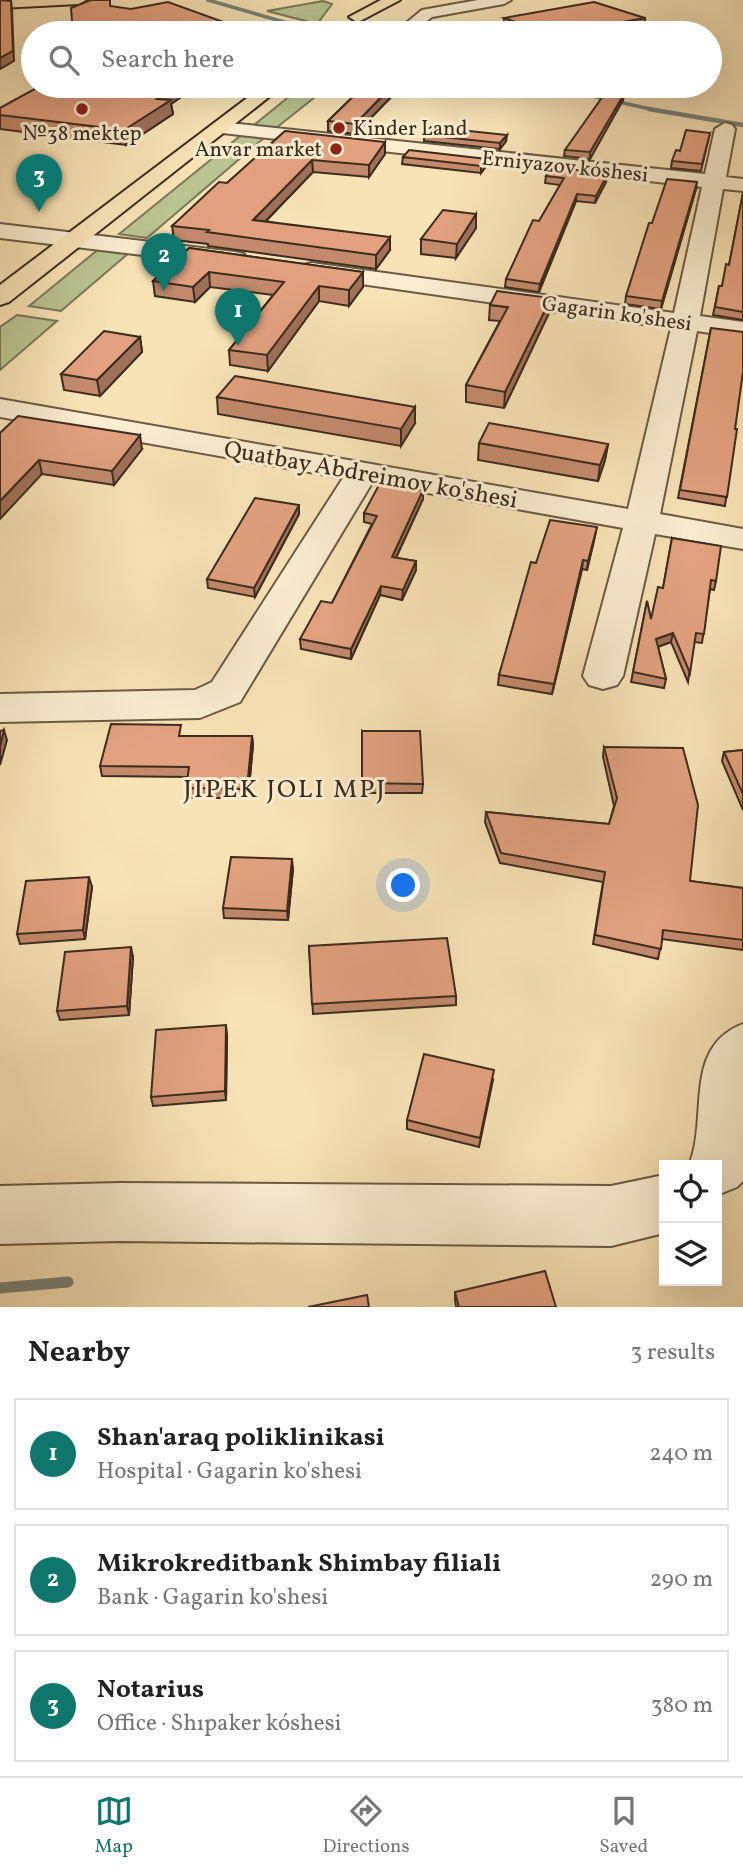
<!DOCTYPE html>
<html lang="en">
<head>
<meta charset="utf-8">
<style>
  body { margin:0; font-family:Vollkorn,serif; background:#f6f6f6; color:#222 }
  .controls { position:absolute; right:21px; bottom:21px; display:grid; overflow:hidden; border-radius:0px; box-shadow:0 7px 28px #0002 }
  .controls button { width:63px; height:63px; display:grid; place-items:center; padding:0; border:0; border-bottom:2px solid #e0e0e0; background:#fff; color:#222; font:35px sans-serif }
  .you { position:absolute; left:404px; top:886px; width:24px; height:24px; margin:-18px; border:5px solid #fff; border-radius:50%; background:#1a73e8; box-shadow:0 0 0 10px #1a73e833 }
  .badge { display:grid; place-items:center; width:46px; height:46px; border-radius:50%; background:#0f766e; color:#fff; font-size:23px; font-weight:700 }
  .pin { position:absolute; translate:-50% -58px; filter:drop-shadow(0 2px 4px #0008) }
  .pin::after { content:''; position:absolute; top:37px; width:24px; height:21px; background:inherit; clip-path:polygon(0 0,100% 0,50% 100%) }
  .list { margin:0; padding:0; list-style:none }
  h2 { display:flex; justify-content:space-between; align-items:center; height:91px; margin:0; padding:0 28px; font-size:30px }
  h2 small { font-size:23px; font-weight:400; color:#767676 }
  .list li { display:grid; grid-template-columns:46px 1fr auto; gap:21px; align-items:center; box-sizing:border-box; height:112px; margin:0 14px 14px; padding:0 14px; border:2px solid #e0e0e0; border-radius:0px }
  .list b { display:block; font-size:26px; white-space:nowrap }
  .list p { margin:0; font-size:23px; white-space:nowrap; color:#767676 }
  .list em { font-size:23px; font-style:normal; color:#767676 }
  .icon { flex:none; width:38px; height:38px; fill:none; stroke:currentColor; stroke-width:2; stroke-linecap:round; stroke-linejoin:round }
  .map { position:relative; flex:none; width:743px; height:1307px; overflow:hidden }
  .search { position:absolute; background:#fff; box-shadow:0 7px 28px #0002; left:21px; right:21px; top:21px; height:77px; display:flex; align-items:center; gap:18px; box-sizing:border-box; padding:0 24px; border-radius:38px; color:#767676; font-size:26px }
  .sheet { height:469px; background:#fff }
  nav { display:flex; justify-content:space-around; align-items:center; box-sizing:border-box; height:98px; border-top:2px solid #e0e0e0; background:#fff; font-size:19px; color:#767676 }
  nav a { display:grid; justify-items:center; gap:4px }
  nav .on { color:#0f766e }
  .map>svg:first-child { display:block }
  .green { fill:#bac490; stroke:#7b7857; stroke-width:2 }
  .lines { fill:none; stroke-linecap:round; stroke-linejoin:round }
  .stream-far2 { stroke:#778379; stroke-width:3.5 }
  .stream-far1 { stroke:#778379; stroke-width:4.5 }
  .stream { stroke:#778379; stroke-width:11 }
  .minor-casing { stroke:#6b5a44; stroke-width:4 }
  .major-casing { stroke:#3c2c1e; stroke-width:4 }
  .minor { fill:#faedd0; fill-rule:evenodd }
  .major { fill:#f8e3b6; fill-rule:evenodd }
  .wall { fill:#c38a6d; stroke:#3c2c1e; stroke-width:2 }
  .shaded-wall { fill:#9f7159; stroke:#3c2c1e; stroke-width:2 }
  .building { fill:#e3a17f; stroke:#3c2c1e; stroke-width:2 }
  .poi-dot { fill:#8f2418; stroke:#faedd0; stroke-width:2.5 }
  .labels { text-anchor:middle; stroke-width:6; stroke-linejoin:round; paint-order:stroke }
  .far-poi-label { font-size:21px; fill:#3c2c1e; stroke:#faedd0; text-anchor:start }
  .far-street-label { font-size:21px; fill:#3c2c1e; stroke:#faedd0 }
  .street-label { font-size:24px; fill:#3c2c1e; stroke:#faedd0 }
  .neighbourhood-label { font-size:26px; letter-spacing:2px; fill:#3c2c1e; stroke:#faedd0 }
</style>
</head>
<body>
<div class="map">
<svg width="743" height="1307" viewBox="0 0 743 1307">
  <rect width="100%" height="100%" fill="#f8e3b6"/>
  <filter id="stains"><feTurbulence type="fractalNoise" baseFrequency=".00286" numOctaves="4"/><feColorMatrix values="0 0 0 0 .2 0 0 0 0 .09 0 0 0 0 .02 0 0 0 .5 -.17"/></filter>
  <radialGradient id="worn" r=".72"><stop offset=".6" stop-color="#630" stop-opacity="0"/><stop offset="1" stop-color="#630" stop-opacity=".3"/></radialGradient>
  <!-- green -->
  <g class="green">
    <path d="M323 1 332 4 317 24 267 11Z"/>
    <path d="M302 86H329L276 128 254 125Z"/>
    <path d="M240 136 264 138 147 238 119 234Z"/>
    <path d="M100 248 130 252 61 311 29 306Z"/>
    <path d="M17 315 57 321 0 370V327Z"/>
  </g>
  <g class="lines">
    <!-- stream-far2 -->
    <g class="stream-far2">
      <path d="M208 0 322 33"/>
      <path d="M548 86 659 111"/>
    </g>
    <!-- stream-far1 -->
    <path class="stream-far1" d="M649 109 743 125"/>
    <!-- stream -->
    <path class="stream" d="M0 1288 68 1282"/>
    <defs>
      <g id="minor">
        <path d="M478 0H511L504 4 432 17 414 31H402L400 28 422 10Z"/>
        <path d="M220 122 705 174 715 129 725 123 732 125 735 129 726 177 743 179V191L723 189 700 316 743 322V338L697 331 660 514 743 529V549L655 534 623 676 617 685 603 689 589 685 583 676 623 528 372 483 240 702 200 718 0 722V694L195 690 212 682 343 478 0 417V399L628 509 671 328 312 277 303 275 300 270 303 265 312 263 674 313 702 187 213 132 210 128Z"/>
        <path d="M0 224 235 252 244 254 247 259 244 264 235 266 0 238Z"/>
        <path d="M743 1024V1181L737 1187 717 1195V1165H689C709 1118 682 1047 743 1024Z"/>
        <path d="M664 1175V1233L611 1246 119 1241 0 1244V1186L119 1183 611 1186Z"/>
      </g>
      <g id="major">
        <path d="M0 0H86L79 4 0 8Z"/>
        <path d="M381 0H400L362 20 357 22 349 17Z"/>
        <path d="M263 86H283L9 302 0 305V285Z"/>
      </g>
    </defs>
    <!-- minor casing -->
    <use href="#minor" class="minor-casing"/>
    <!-- major casing -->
    <use href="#major" class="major-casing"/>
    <!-- minor -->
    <use href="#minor" class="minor"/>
    <!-- major -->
    <use href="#major" class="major"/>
  </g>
  <!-- wall -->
  <g class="wall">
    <path d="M504 18H645V23L590 33H532L504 23Z"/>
    <path d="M197 86 171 104 173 114 126 145 0 129V108Z"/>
    <path d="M364 86H402L355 134 328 131V121Z"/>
    <path d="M624 94 623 100 590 159 564 156 565 150Z"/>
    <path d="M285 131 385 154 369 177 313 172 266 221 390 250 376 269 208 246V244L174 240 172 226 227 183Z"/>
    <path d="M710 133 701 171 671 168 672 161 680 151Z"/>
    <path d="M424 135 506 141 500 149 424 141Z"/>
    <path d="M403 157 487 159V165L481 173 402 164Z"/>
    <path d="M546 176 606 182 595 203 576 201 539 292 505 287 506 279 560 185 545 183Z"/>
    <path d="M696 189 661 309 625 304 626 296 652 223Z"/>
    <path d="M743 193V320L713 315 719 286H722L729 265Z"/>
    <path d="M476 214V228L456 258 421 254V239Z"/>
    <path d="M189 248 363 272V287L349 306 319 301 268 371 230 365 229 350 273 295 210 287 195 302 155 296 153 281Z"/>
    <path d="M490 305 549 313 504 408 466 402V385L500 321 489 320Z"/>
    <path d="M711 328 735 429 725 506 678 498Z"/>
    <path d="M140 337 142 352 100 396 64 390 61 374Z"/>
    <path d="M217 397 415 423 401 446 218 414Z"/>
    <path d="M0 433 142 449 114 485 42 474Z"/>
    <path d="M479 443 608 444 605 460 598 481 478 460Z"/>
    <path d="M423 490V499L396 558 416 561V570L402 600 380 595 351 659 301 649 300 639 332 603 372 524 364 522V513Z"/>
    <path d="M299 514 255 597 208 588 207 579Z"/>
    <path d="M595 536 587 570 582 569 552 694 498 685 499 675 536 563Z"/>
    <path d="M672 538 716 581 714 590 710 589 702 643 694 642 688 682 671 642 658 647 666 679 664 688 631 682 647 601 651 619 663 588Z"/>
    <path d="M362 731 423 784 422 793H362Z"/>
    <path d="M182 736H252L253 745 248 798H187L186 788 188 777 102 776 100 766Z"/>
    <path d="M604 747 690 881 743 888V950L662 939 658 959 593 944 603 882 500 863 485 822 486 812 609 824 614 806 603 757Z"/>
    <path d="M743 750V810L722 761 724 752Z"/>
    <path d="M293 869 288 920 224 918 223 908Z"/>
    <path d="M92 887 85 939 20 944 17 934Z"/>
    <path d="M309 946 456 996V1005L313 1014Z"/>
    <path d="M133 957 129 1015 60 1020 57 1011Z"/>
    <path d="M227 1035 226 1100 153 1106 151 1097Z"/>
    <path d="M493 1080 479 1147 407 1129V1120Z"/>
    <path d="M455 1292 556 1307H456L455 1300Z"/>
  </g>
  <!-- shaded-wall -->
  <g class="shaded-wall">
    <path d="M11 1 12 10 14 61 0 69V58Z"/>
    <path d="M645 18V23L590 33H561Z"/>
    <path d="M260 26V33H249Z"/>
    <path d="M176 86H197L171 104 173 114 126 145 124 130 157 99Z"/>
    <path d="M392 86H402L355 134V124Z"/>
    <path d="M624 94 623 100 590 159V152Z"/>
    <path d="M507 135 506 141 500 149V143Z"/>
    <path d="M385 142V154L369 177V165Z"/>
    <path d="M487 159V165L481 173V166Z"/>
    <path d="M312 160 313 172 254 233 253 220Z"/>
    <path d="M607 175 606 182 595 203 596 196Z"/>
    <path d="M697 182 696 189 661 309 662 301Z"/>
    <path d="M577 194 576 201 539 292 540 284Z"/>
    <path d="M476 214V228L456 258 457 244Z"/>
    <path d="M390 237V250L376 269V255Z"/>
    <path d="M209 272 210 287 195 302 193 287Z"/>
    <path d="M363 272V287L349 306V290Z"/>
    <path d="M319 286V301L268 371 267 355Z"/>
    <path d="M551 298 549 313 504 408 505 392Z"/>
    <path d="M140 337 142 352 100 396 97 380Z"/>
    <path d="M415 407V423L401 446V429Z"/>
    <path d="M140 435 142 449 114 485 112 471Z"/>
    <path d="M608 444 605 460 598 481 600 465Z"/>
    <path d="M39 460 42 474 0 519V501Z"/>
    <path d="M423 490V499L392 566V557Z"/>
    <path d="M299 505V514L255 597 254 588Z"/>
    <path d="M597 527 595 536 587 570 588 561Z"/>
    <path d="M583 560 582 569 552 694 554 684Z"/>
    <path d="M416 561V570L402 600 403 590Z"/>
    <path d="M381 586 380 595 351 659V649Z"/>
    <path d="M673 633 671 642 654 648 656 639Z"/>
    <path d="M4 730 7 740 0 765V746Z"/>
    <path d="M252 736 253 745 248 798 247 789Z"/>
    <path d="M292 859 293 869 288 920 287 911Z"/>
    <path d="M89 877 92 887 85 939 83 930Z"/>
    <path d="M131 947 133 957 129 1015 127 1006Z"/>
    <path d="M226 1025 227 1035 226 1100 225 1091Z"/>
  </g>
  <!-- building -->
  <g class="building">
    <path d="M0 0 11 1 13 51 0 58Z"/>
    <path d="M91 0H110V6L131 9 168 2 226 23 260 26 249 33H73L71 8Z"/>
    <path d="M594 2 645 18 561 33H547L504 18Z"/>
    <path d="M40 86H176L157 99 171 100 124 130 0 115V108Z"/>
    <path d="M364 86H392L355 124 328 121Z"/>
    <path d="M610 86 624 94 590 152 565 150Z"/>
    <path d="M431 127 507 135 500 143 424 135Z"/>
    <path d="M686 130 710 133 702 164 672 161 676 150 680 151Z"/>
    <path d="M285 131 385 142 369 165 312 160 253 220 390 237 376 255 207 232 209 230 172 226 219 182 227 183Z"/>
    <path d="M409 150 487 159 481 166 403 157Z"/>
    <path d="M553 166 607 175 596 196 577 194 540 284 506 279 533 220 539 221 564 178 546 176Z"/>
    <path d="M667 179 697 182 662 301 626 296 649 223H652Z"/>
    <path d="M743 193V312L715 307 719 286H722L726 264 729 265Z"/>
    <path d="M443 210 476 214 457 244 421 239Z"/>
    <path d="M189 248 363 272 349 290 319 286 267 355 229 350 284 282 209 272 193 287 153 281Z"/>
    <path d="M497 291 551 298 505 392 466 385 508 307 490 305Z"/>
    <path d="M711 328 743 332V372L735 429H737L727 497 680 490Z"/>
    <path d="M104 331 140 337 97 380 61 374Z"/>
    <path d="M235 376 415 407 401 429 217 397Z"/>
    <path d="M18 416 140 435 112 471 39 460 0 501V433Z"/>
    <path d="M489 423 608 444 600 465 479 443Z"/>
    <path d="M380 483 423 490 392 557 416 561 403 590 381 586 351 649 300 639 321 601 332 603 377 516 364 513Z"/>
    <path d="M255 498 299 505 254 588 207 579Z"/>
    <path d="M550 520 597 527 588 561 583 560 554 684 499 675 531 562 536 563Z"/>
    <path d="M672 538 721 546 716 581 711 580 704 634 696 633 690 673 673 633 656 639 666 679 633 672 647 601 651 619 658 587 663 588Z"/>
    <path d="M111 724 181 725 179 736H252L247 789 186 788 189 767 100 766Z"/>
    <path d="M4 730 0 746V731Z"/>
    <path d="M362 731H420L423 784 362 783Z"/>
    <path d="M604 747 683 748 698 805 690 881 743 888V940L663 930 661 949 595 935 605 872 501 853 486 812 609 824 617 798Z"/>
    <path d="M743 750V794L724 752Z"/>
    <path d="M231 857 292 859 287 911 223 908Z"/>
    <path d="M89 877 83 930 17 934 26 881Z"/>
    <path d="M447 938 456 996 312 1004 309 946Z"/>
    <path d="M131 947 127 1006 57 1011 65 952Z"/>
    <path d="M226 1025 225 1091 151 1097 156 1030Z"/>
    <path d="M424 1054 494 1070 480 1138 407 1120Z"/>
    <path d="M545 1271 556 1307H459L455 1292Z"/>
    <path d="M367 1295 369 1307H308Z"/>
  </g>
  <!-- markers -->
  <g class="poi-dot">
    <circle cx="82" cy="109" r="7"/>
    <circle cx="339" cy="128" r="7"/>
    <circle cx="336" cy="149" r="7"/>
  </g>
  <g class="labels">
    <!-- far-poi labels -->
    <g class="far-poi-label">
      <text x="353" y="135">Kinder Land</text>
      <text x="82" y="140" text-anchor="middle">№38 mektep</text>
      <text x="322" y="156" text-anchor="end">Anvar market</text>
    </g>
    <!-- far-street labels -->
    <g class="far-street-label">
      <text transform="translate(565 166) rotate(6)" y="7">Erniyazov kóshesi</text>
      <text transform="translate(617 313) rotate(8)" y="7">Gagarin ko'shesi</text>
    </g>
    <!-- street labels -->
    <g class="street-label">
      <text transform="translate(371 474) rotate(10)" y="8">Quatbay Abdreimov ko'shesi</text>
    </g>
    <!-- neighbourhood labels -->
    <g class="neighbourhood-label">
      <text x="285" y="797">JIPEK JOLI MPJ</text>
    </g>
  </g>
  <rect width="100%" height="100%" filter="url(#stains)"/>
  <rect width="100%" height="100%" fill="url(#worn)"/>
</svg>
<div class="controls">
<button><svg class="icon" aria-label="locate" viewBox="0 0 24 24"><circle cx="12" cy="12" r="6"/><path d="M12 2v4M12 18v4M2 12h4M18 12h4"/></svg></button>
<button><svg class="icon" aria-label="layers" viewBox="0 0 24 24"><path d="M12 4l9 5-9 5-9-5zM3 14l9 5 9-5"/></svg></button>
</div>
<div class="you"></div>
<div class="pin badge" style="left:238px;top:346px">1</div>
<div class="pin badge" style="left:164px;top:291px">2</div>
<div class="pin badge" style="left:39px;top:212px">3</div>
<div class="search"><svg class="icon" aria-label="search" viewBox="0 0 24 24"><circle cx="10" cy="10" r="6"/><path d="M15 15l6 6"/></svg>Search here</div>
</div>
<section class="sheet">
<h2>Nearby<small>3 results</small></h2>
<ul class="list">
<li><span class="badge">1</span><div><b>Shan'araq poliklinikasi</b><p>Hospital · Gagarin ko'shesi</p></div><em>240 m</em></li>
<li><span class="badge">2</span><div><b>Mikrokreditbank Shimbay filiali</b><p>Bank · Gagarin ko'shesi</p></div><em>290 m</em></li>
<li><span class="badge">3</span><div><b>Notarius</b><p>Office · Shıpaker kóshesi</p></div><em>380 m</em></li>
</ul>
</section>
<nav>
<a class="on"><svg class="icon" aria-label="map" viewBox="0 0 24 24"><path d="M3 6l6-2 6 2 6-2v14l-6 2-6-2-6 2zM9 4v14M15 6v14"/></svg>Map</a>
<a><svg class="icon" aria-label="directions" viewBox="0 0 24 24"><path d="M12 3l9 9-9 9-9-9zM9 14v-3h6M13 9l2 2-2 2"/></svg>Directions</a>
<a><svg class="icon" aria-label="saved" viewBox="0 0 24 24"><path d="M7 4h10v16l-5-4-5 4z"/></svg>Saved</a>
</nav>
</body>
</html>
